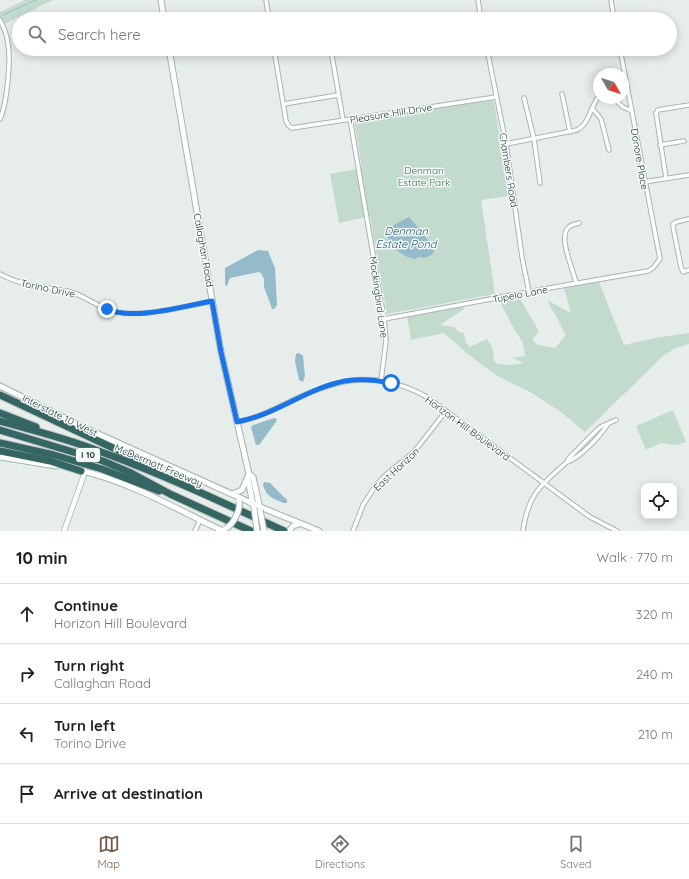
<!DOCTYPE html>
<html lang="en">
<head>
<meta charset="utf-8">
<style>
  body { margin:0; font-family:Quicksand,sans-serif; background:#f6f6f6; color:#222 }
  .controls { position:absolute; right:12px; bottom:12px; display:grid; overflow:hidden; border-radius:8px; box-shadow:0 2px 10px #0003 }
  .controls button { width:36px; height:36px; display:grid; place-items:center; padding:0; border:0; border-bottom:1px solid #e0e0e0; background:#fff; color:#222; font:20px sans-serif }
  .compass { position:absolute; left:593px; top:68px; width:36px; height:36px; border-radius:50%; background:#fff; box-shadow:0 2px 10px #0003; rotate:129deg }
  .stop { position:absolute; width:12px; height:12px; margin:-9px; border:3px solid #1a73e8; border-radius:50%; background:#fff }
  .stop.end { background:#1a73e8; border-color:#fff; box-shadow:0 1px 4px #0008 }
  .list { margin:0; padding:0; list-style:none }
  h2 { display:flex; justify-content:space-between; align-items:center; height:52px; margin:0; padding:0 16px; font-size:17px }
  h2 small { font-size:13px; font-weight:400; color:#767676 }
  .list li { display:grid; grid-template-columns:26px 1fr auto; gap:12px; align-items:center; box-sizing:border-box; height:60px; padding:0 16px; border-top:1px solid #e0e0e0 }
  .list b { display:block; font-size:15px; white-space:nowrap }
  .list p { margin:0; font-size:13px; white-space:nowrap; color:#767676 }
  .list em { font-size:13px; font-style:normal; color:#767676 }
  .icon { flex:none; width:22px; height:22px; fill:none; stroke:currentColor; stroke-width:2; stroke-linecap:round; stroke-linejoin:round }
  .map { position:relative; flex:none; width:689px; height:531px; overflow:hidden }
  .search { position:absolute; background:#fff; box-shadow:0 2px 10px #0003; left:12px; right:12px; top:12px; height:44px; display:flex; align-items:center; gap:10px; box-sizing:border-box; padding:0 14px; border-radius:22px; color:#767676; font-size:15px }
  .sheet { height:292px; background:#fff }
  nav { display:flex; justify-content:space-around; align-items:center; box-sizing:border-box; height:56px; border-top:1px solid #e0e0e0; background:#fff; font-size:11px; color:#767676 }
  nav a { display:grid; justify-items:center; gap:2px }
  nav .on { color:#785945 }
  .map>svg:first-child { display:block }
  .green { fill:#c2dbcc }
  .water { fill:#95bbcb }
  .lines { fill:none; stroke-linecap:round; stroke-linejoin:round }
  .stream { stroke:#95bbcb; stroke-width:1 }
  .minor-casing { stroke:#a9b5b2; stroke-width:5.5 }
  .tertiary-casing { stroke:#a9b5b2; stroke-width:6 }
  .secondary-casing { stroke:#a2b5b1; stroke-width:7 }
  .motorway-casing { stroke:#c3c9c8; stroke-width:9 }
  .minor { stroke:#fff; stroke-width:3.5 }
  .tertiary { stroke:#fff; stroke-width:4.5 }
  .secondary { stroke:#fff; stroke-width:5 }
  .motorway { stroke:#366663; stroke-width:7 }
  .secondary-bridge-casing { stroke:#a2b5b1; stroke-width:7; stroke-linecap:butt }
  .secondary-bridge { stroke:#fff; stroke-width:5 }
  .route { stroke:#1a73e8; stroke-width:5 }
  .labels { text-anchor:middle; stroke-width:3; stroke-linejoin:round; paint-order:stroke }
  .shield { fill:#f6faf9; stroke:#657673; stroke-width:1 }
  .shield-label { font-size:9px; font-weight:bold; fill:#273d3a }
  .street-label { font-size:10px; fill:#273d3a; stroke:#f6faf9 }
  .park-label { font-size:10px; fill:#366f54; stroke:#f6faf9 }
  .water-label { font-size:11px; font-style:italic; fill:#275b73; stroke:#f6faf9 }
</style>
</head>
<body>
<div class="map">
<svg width="689" height="531" viewBox="0 0 689 531">
  <rect width="100%" height="100%" fill="#e6edeb"/>
  <!-- green -->
  <g class="green">
    <path d="M25 0H53L0 26V12Z"/>
    <path d="M492 100 494 102 509 196 481 200 495 294 387 314 370 216 339 223 330 174 362 168 354 121Z"/>
    <path d="M599 282 624 345 655 338 689 333V344L676 348 664 355 585 432 561 412 532 393 499 377 469 355 444 333 411 340 407 316 462 306 464 309 440 325 454 327 459 332 464 333 466 343 470 347 487 339 492 347 494 360 497 364 510 365 524 363 512 358 525 356 523 343 512 325 499 300 518 296 539 331 532 340 538 345 555 348 566 335 547 300 571 313 564 288Z"/>
    <path d="M673 410 686 442 676 445 661 443 646 450 636 426Z"/>
  </g>
  <!-- water -->
  <g class="water">
    <path d="M409 217C419 228 428 238 434 251L432 255 423 258 418 257 416 259C400 257 393 247 386 235L394 225Z"/>
    <path d="M258 250 268 251 275 268 277 305 274 309H272L271 306 264 287V279L261 273 259 272 230 278 227 286 225 285V268Z"/>
    <path d="M299 353 303 356 305 376 303 382 299 380 295 361 296 354Z"/>
    <path d="M274 418 277 419 276 422 259 445H256L251 427 253 425Z"/>
    <path d="M264 482 270 483 287 500V503H284C273 499 266 496 263 485Z"/>
  </g>
  <g class="lines">
    <!-- stream -->
    <path class="stream" d="M3 15 36 0"/>
    <defs>
      <g id="minor">
        <path d="M266 0 269 19"/>
        <path d="M478 0 481 19"/>
        <path d="M611 0 614 19"/>
        <path d="M0 20C4 27 7 35 8 44 11 60 7 104 0 119"/>
        <path d="M274 49 286 121 289 126 292 128 496 97"/>
        <path d="M487 49 506 144 522 257 529 292"/>
        <path d="M275 53 331 50 343 120"/>
        <path d="M562 94 570 132"/>
        <path d="M524 98 534 139 540 183"/>
        <path d="M613 98 623 107 632 111"/>
        <path d="M284 104 338 95"/>
        <path d="M592 108 601 119 609 150"/>
        <path d="M350 119 384 319 386 341 381 381"/>
        <path d="M506 144 577 130C590 123 590 107 599 96"/>
        <path d="M660 145 684 141"/>
        <path d="M666 178 656 113 658 110 689 105"/>
        <path d="M644 182 689 175"/>
        <path d="M689 219 676 222 673 224V227L681 267 683 272 689 270"/>
        <path d="M0 274C22 286 44 287 68 291 84 295 97 307 113 311 138 319 185 306 213 301"/>
        <path d="M576 283C574 271 558 238 568 228 570 225 575 224 579 223"/>
        <path d="M384 319 555 287 648 271 653 268 660 259 620 49"/>
        <path d="M237 422C257 418 275 409 293 400 342 377 377 370 427 397L590 517 617 531"/>
        <path d="M567 462C580 458 600 436 608 424"/>
        <path d="M195 531 200 520"/>
        <path d="M353 531 363 505 376 485 387 474 414 452 446 411"/>
        <path d="M523 531C528 494 540 486 567 462L569 458 600 427 616 420"/>
      </g>
      <path id="tertiary" d="M64 531 85 472"/>
      <g id="secondary">
        <path d="M161 0 164 19"/>
        <path d="M169 49 221 352 249 474 242 490 232 494"/>
        <path d="M0 386 85 428 265 509 319 531"/>
        <path d="M0 457 56 466"/>
        <path d="M78 470C129 481 176 509 223 531"/>
        <path d="M249 474 253 477 260 509"/>
        <path d="M248 479 253 505"/>
        <path d="M289 531 293 526 299 524"/>
      </g>
      <g id="motorway">
        <path d="M0 395 147 464 154 470"/>
        <path d="M0 413 36 427"/>
        <path d="M0 421C32 430 65 438 96 450 160 473 222 502 284 531"/>
        <path d="M0 430 103 461 131 473 170 494 251 531"/>
        <path d="M0 443 54 455 102 469 159 491"/>
        <path d="M0 451 50 461 81 471"/>
      </g>
    </defs>
    <!-- minor casing -->
    <use href="#minor" class="minor-casing"/>
    <!-- tertiary casing -->
    <use href="#tertiary" class="tertiary-casing"/>
    <!-- secondary casing -->
    <use href="#secondary" class="secondary-casing"/>
    <!-- motorway casing -->
    <use href="#motorway" class="motorway-casing"/>
    <!-- minor -->
    <use href="#minor" class="minor"/>
    <!-- tertiary -->
    <use href="#tertiary" class="tertiary"/>
    <!-- secondary -->
    <use href="#secondary" class="secondary"/>
    <!-- motorway -->
    <use href="#motorway" class="motorway"/>
    <defs>
      <g id="secondary-bridge">
        <path d="M254 508 257 531"/>
        <path d="M260 510 264 531"/>
        <path d="M225 529C233 525 241 510 239 501"/>
      </g>
    </defs>
    <!-- secondary-bridge casing -->
    <use href="#secondary-bridge" class="secondary-bridge-casing"/>
    <!-- secondary-bridge -->
    <use href="#secondary-bridge" class="secondary-bridge"/>
  </g>
  <g class="lines">
    <!-- route -->
    <path class="route" d="M107 309C132 321 185 306 212 301L221 352 237 422C276 415 307 388 345 381 361 378 376 380 391 383"/>
  </g>
  <g class="labels">
    <!-- shield labels -->
    <rect class="shield" x="76" y="448" width="24" height="14" rx="3"/>
    <g class="shield-label">
      <text x="88" y="458">I 10</text>
    </g>
    <!-- street labels -->
    <g class="street-label">
      <text transform="translate(391 113) rotate(-9)" y="4">Pleasure Hill Drive</text>
      <text transform="translate(640 159) rotate(80)" y="4">Donore Place</text>
      <text transform="translate(509 170) rotate(81)" y="4">Chambers Road</text>
      <text transform="translate(204 250) rotate(80)" y="4">Callaghan Road</text>
      <text transform="translate(48 288) rotate(12)" y="4">Torino Drive</text>
      <text transform="translate(520 294) rotate(-11)" y="4">Tupelo Lane</text>
      <text transform="translate(379 297) rotate(82)" y="4">Mockingbird Lane</text>
      <text transform="translate(60 415) rotate(26)" y="4">Interstate 10 West</text>
      <text transform="translate(468 428) rotate(36)" y="4">Horizon Hill Boulevard</text>
      <text transform="translate(159 465) rotate(23)" y="4">McDermott Freeway</text>
      <text transform="translate(396 469) rotate(-43)" y="4">East Horizon</text>
    </g>
    <!-- park labels -->
    <g class="park-label">
      <text x="424" y="174">Denman<tspan x="424" dy="12">Estate Park</tspan></text>
    </g>
    <!-- water labels -->
    <g class="water-label">
      <text x="406" y="235">Denman<tspan x="406" dy="13">Estate Pond</tspan></text>
    </g>
  </g>
</svg>
<div class="controls">
<button><svg class="icon" aria-label="locate" viewBox="0 0 24 24"><circle cx="12" cy="12" r="6"/><path d="M12 2v4M12 18v4M2 12h4M18 12h4"/></svg></button>
</div>
<svg class="compass" viewBox="-18 -18 36 36"><path d="M0-13l5 13h-10z" fill="#e53935"/><path d="M0 13l5-13h-10z" fill="#767676"/></svg>
<div class="stop" style="left:391px;top:383px"></div>
<div class="stop end" style="left:107px;top:309px"></div>
<div class="search"><svg class="icon" aria-label="search" viewBox="0 0 24 24"><circle cx="10" cy="10" r="6"/><path d="M15 15l6 6"/></svg>Search here</div>
</div>
<section class="sheet">
<h2>10 min<small>Walk · 770 m</small></h2>
<ul class="list">
<li><svg class="icon" aria-label="ahead" viewBox="0 0 24 24"><path d="M12 20V5M6 11l6-6 6 6"/></svg><div><b>Continue</b><p>Horizon Hill Boulevard</p></div><em>320 m</em></li>
<li><svg class="icon" aria-label="right" viewBox="0 0 24 24"><path d="M7 20v-9h11M14 6l5 5-5 5"/></svg><div><b>Turn right</b><p>Callaghan Road</p></div><em>240 m</em></li>
<li><svg class="icon" aria-label="left" viewBox="0 0 24 24"><path d="M17 20v-9H6M10 6l-5 5 5 5"/></svg><div><b>Turn left</b><p>Torino Drive</p></div><em>210 m</em></li>
<li><svg class="icon" aria-label="arrive" viewBox="0 0 24 24"><path d="M6 21V4h12l-3 4 3 4H6"/></svg><div><b>Arrive at destination</b></div></li>
</ul>
</section>
<nav>
<a class="on"><svg class="icon" aria-label="map" viewBox="0 0 24 24"><path d="M3 6l6-2 6 2 6-2v14l-6 2-6-2-6 2zM9 4v14M15 6v14"/></svg>Map</a>
<a><svg class="icon" aria-label="directions" viewBox="0 0 24 24"><path d="M12 3l9 9-9 9-9-9zM9 14v-3h6M13 9l2 2-2 2"/></svg>Directions</a>
<a><svg class="icon" aria-label="saved" viewBox="0 0 24 24"><path d="M7 4h10v16l-5-4-5 4z"/></svg>Saved</a>
</nav>
</body>
</html>
